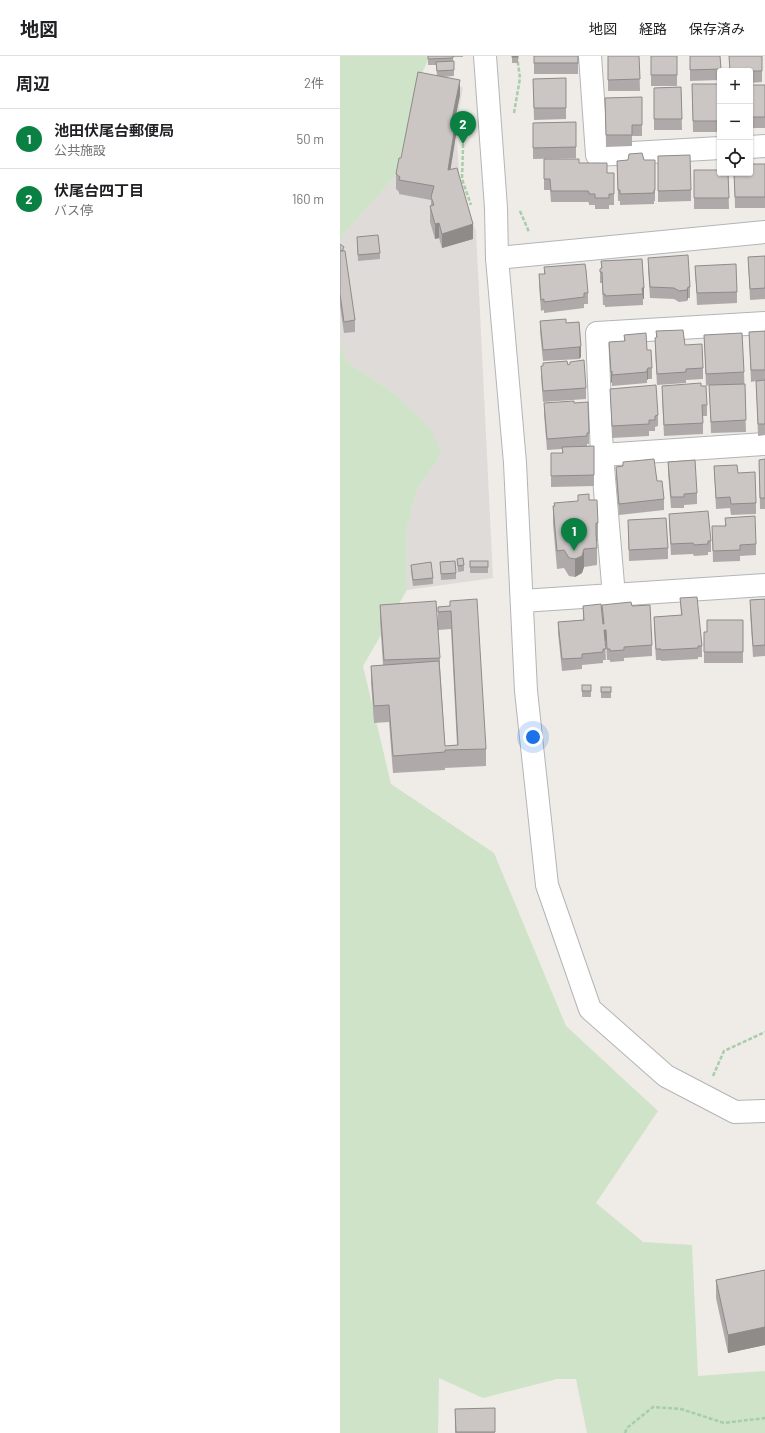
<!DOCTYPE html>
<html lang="ja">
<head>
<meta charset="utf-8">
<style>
  body { margin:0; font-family:Barlow,"Noto Sans JP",sans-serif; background:#f6f6f6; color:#202124 }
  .controls { position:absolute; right:12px; top:12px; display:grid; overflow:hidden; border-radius:4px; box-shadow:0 1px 3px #0004 }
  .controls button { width:36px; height:36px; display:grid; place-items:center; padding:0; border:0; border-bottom:1px solid #e0e0e0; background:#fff; color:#202124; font:20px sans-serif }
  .you { position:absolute; left:193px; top:681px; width:14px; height:14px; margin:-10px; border:3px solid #fff; border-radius:50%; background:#1a73e8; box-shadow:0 0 0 6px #1a73e833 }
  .badge { display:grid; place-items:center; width:26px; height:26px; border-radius:50%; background:#0b8043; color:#fff; font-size:13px; font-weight:700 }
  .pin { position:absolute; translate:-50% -33px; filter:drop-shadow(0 1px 2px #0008) }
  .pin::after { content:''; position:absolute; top:21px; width:14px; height:12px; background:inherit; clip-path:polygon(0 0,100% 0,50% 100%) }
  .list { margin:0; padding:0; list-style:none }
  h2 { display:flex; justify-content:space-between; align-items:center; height:52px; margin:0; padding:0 16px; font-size:17px }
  h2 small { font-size:13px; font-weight:400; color:#757577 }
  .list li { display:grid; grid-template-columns:26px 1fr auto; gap:12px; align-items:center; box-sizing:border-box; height:60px; padding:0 16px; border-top:1px solid #e0e0e0 }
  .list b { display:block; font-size:15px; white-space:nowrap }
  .list p { margin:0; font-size:13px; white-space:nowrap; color:#757577 }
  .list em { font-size:13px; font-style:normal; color:#757577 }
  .icon { flex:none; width:22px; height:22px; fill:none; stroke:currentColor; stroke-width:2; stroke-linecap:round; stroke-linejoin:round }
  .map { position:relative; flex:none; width:425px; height:1377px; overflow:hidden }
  header { display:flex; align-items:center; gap:24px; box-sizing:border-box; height:56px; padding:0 20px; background:#fff; border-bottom:1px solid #e0e0e0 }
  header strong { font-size:19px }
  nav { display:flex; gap:22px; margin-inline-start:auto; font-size:14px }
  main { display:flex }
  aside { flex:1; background:#fff }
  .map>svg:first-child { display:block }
  .industrial { fill:#dedbd9 }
  .green { fill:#cee3c7 }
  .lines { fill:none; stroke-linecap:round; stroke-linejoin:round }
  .minor-casing { stroke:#b2b5b8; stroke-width:24 }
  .path { stroke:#a7cda9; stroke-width:2.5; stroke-dasharray:4 2; stroke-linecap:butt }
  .minor { stroke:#fff; stroke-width:22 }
  .wall { fill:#afaaa9 }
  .shaded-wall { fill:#8e8b89 }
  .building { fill:#cbc6c4; stroke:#8e8b89 }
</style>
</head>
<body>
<header>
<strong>地図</strong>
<nav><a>地図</a><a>経路</a><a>保存済み</a></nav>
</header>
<main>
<aside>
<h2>周辺<small>2件</small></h2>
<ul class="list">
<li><span class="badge">1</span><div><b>池田伏尾台郵便局</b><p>公共施設</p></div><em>50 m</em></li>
<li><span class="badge">2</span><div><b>伏尾台四丁目</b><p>バス停</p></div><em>160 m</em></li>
</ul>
</aside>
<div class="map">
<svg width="425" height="1377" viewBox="0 0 425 1377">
  <rect width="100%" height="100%" fill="#efebe7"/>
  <!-- industrial -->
  <path class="industrial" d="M76 30 123 31 116 71 120 130 136 175 153 522 67 534 66 475 77 433 97 405 101 395 52 336 7 306 0 288V186L3 179 57 118Z"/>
  <!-- green -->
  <g class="green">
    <path d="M0 0H90L76 30 57 118 3 179 0 186Z"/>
    <path d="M0 288 7 306 52 336 89 371 101 395 97 405 77 433 66 475 67 534 23 610 51 728 154 797 226 970 318 1055 256 1147 303 1186 352 1189 358 1320 425 1315V1377H247L236 1323H217L143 1342 99 1322 98 1377H0Z"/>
  </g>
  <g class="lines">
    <defs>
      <g id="minor">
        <path d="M145 0 156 152 157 202 175 407 186 635 207 829 250 953 326 1020 395 1056 425 1055"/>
        <path d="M250 0 257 99 380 92"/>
        <path d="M410 91 425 90"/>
        <path d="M157 202 425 176"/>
        <path d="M262 399 425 388"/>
        <path d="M274 540 262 399 257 277 425 267"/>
        <path d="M182 545 425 529"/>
      </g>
    </defs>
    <!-- minor casing -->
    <use href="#minor" class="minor-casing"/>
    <!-- path -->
    <g class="path">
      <path d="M174 57 180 22 177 0"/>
      <path d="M124 58 122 123 131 149"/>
      <path d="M180 155 189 176"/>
      <path d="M373 1020 384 995 425 976"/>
      <path d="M285 1377 287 1372 313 1351 341 1353 384 1367 425 1362"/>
    </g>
    <!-- minor -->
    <use href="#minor" class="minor"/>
  </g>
  <!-- wall -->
  <g class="wall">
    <path d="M88 0H123V1H113V5H114V20L103 21 120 39 115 64 116 79 110 114 133 183 102 192 99 182 95 183 90 166V150H91V144L59 138V136L56 133V118L61 102 97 20 96 9H88Z"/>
    <rect x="172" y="0" width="6" height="7"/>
    <rect x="194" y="0" width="44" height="18"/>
    <path d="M268 0H299L300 35H268Z"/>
    <rect x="311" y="0" width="26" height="30"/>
    <path d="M350 0H380V24L350 25Z"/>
    <path d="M422 0V26L410 27V15Z"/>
    <path d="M226 22V63L194 64 193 23Z"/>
    <path d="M352 28H380V64H379V76H353Z"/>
    <rect x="410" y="29" width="15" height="43"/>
    <path d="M341 31 342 74H314V32Z"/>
    <path d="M302 41V80H292V90L266 91 265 42Z"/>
    <path d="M236 66V102L193 103V67Z"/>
    <path d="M318 100 351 134V145L318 146Z"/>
    <path d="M204 103 239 107 267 117H274V149H269V153H255V149H249V147L248 146H211L210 134H204Z"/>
    <path d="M315 104V145H314V148L280 149V145H278L277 105Z"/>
    <path d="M425 108V152H395L394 117Z"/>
    <path d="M354 114 388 117 389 153H354Z"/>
    <path d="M17 181 40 197V203L18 205Z"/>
    <path d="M0 188 4 195 15 264V276L4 277 0 250Z"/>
    <path d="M425 200V243L410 244 408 201Z"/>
    <path d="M308 202 350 231V242H348L347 245 339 246 334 243 310 242 308 213Z"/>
    <path d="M302 203 304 243H303V249L265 251V249H263L262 227H260V213H261V205Z"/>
    <path d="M355 210 397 236V247L357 249Z"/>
    <path d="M204 211 248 237V248H244V252L204 257V254L201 255 199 229V218H204Z"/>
    <path d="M200 265 226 267 239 266 241 301 239 303 203 305 200 276Z"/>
    <path d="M316 275 345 289 363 312V323L346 324V327L317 329 315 293V282H316Z"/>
    <path d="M425 275V379L418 380 416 325 411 326 409 276Z"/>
    <path d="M284 279 307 294 312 312V323H308L307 324V327L272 330V326L271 327 269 286 284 285Z"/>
    <path d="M364 279 404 316 406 376 371 377 369 329 366 330Z"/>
    <path d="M203 307 228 309 246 332V343L203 346 201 321V310H203Z"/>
    <path d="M322 330H361L367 349V360H363V378L324 380 322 341Z"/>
    <path d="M270 333 318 359V370L315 371V375H309V380L272 382Z"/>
    <path d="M204 347H234L249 377V388H247V390H254V430L211 431V397H222V393L207 394 204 358Z"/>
    <path d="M425 403V453H420L419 404Z"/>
    <path d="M283 406 317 425 324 443V454L279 459 276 422V411L283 410Z"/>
    <path d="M328 406 357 437V448L344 449V452H331L328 417Z"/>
    <path d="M374 410 398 417 416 447V458L391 459 390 452 376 453Z"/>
    <path d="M238 439 249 444 258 467V485H257V509L244 511 242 517 235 521 229 520 224 512 217 513 213 468V450L238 445Z"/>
    <path d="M329 458 371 485V496H368V499L354 500 353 498 331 499 329 469Z"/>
    <path d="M385 462 416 488V499L400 500V505L373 506 372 470H385Z"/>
    <path d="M288 464 328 492V503L289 505Z"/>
    <path d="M117 503 124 509V515L118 516Z"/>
    <rect x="130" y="505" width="18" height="12"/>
    <path d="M100 506 116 517V523L101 524Z"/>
    <path d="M71 509 93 522V528L73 530 71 515Z"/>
    <path d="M340 542 362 590V601H358V603L321 605V604H316L314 572V561L341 559Z"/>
    <path d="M425 543V600L413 601 410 555V544Z"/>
    <path d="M110 545 146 693V710L105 712V714L53 717 49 666 34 667 31 627V610L43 609 40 564V549L100 602V610L105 690 117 689 111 573 98 574V551L110 550Z"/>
    <path d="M262 549 292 550 312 589V600L284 602V605L270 606V604H267L266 585H265L266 604H263V607L242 609V613L222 615 218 577V566L243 564V550L262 560Z"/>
    <path d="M403 564V607H364V576H367Z"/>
    <rect x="242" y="629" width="9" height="12"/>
    <rect x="261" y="631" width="10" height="11"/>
    <path d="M425 1214V1289L388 1297 376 1242V1224Z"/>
    <path d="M155 1352V1377H115V1353Z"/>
  </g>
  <!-- shaded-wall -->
  <g class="shaded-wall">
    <path d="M120 24V39L112 78V63Z"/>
    <path d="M116 64V79L108 129V114Z"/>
    <path d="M99 167V182L95 183V168Z"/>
    <path d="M133 168V183L102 192V178Z"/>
    <path d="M348 231V242L347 245V234Z"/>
    <path d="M302 232H304V243H303Z"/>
    <path d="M241 290V301L239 303V291Z"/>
    <path d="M308 312V323L307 324V314Z"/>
    <path d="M272 315V326L271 327V316Z"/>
    <path d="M244 493V511L242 517 235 521V503Z"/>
    <rect x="264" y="574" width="2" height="11"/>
    <path d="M425 1271V1289L388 1297V1279Z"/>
  </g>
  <!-- building -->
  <g class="building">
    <path d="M88 0H113V2L88 3Z"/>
    <rect x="172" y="0" width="6" height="1"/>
    <rect x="194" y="0" width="44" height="7"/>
    <path d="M268 0H299L300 23 268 24Z"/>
    <rect x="311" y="0" width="26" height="19"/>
    <path d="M350 0H380L381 13 350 14Z"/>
    <path d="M389 0H422V15H390Z"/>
    <path d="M114 5V14L97 15 96 6Z"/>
    <path d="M78 16 120 24 112 63 116 64 108 114 117 112 133 168 102 178 99 167 95 168 90 150 94 149 91 141 94 130 59 124 60 121 56 118 59 102H61Z"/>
    <path d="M226 22V52H194L193 23Z"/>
    <path d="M352 28H380V52H379V65H353Z"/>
    <rect x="410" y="29" width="15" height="32"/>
    <path d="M341 31 342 63H314V32Z"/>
    <path d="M302 41V69H292V79H266L265 42Z"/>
    <path d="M236 66V91L193 92V67Z"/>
    <path d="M302 97 304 104H315V134H314V137L280 138V134H278L277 105 288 104 289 98Z"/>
    <path d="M350 99 351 134 318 135V100Z"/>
    <path d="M204 103H239V107H267V117H274V138H269V142H255V138H249V136L248 135H211L210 123H204Z"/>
    <path d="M410 108H425V141H395L394 117H410Z"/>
    <path d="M354 114H380V117H388L389 142H354Z"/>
    <path d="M38 179 40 197 18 199 17 181Z"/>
    <path d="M0 188 4 191 2 195H0Z"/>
    <path d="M0 195H5L15 264 4 266 0 238Z"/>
    <path d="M348 199 350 231H348L347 234 339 235 334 232 310 231 308 202Z"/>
    <path d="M425 200V232L410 233 408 201Z"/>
    <path d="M302 203 304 232H302L303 238 265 240V238H263L262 216H260V213L262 212 261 205Z"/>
    <path d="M245 208 246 214 248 237H244V241L204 246V243L201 244 199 218H205L204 211Z"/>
    <path d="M396 208 397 236 357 237 355 210Z"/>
    <path d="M226 263V267L239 266 241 290 239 291 203 294 200 265Z"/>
    <path d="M343 274 345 289 362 288 363 312 346 313V316L317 318 315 282 317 281 316 275Z"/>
    <path d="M425 275V314H411L409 276Z"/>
    <path d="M306 277 307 294H311L312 312H308L307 314V316L272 319V315L271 316 269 286 285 285 284 279Z"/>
    <path d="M402 277 404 316 366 318 364 279Z"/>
    <path d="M244 304 246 332 203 335 201 310H203V307L227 305 228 309 230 308V306Z"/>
    <path d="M425 324V368H418L416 325Z"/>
    <path d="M361 327V330H366L367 349H362L363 367 324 369 322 330Z"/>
    <path d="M405 328 406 364 371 366 369 329Z"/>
    <path d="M316 329 318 359 315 360V364H309V368L272 370 270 333Z"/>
    <path d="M234 345V347L248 346 249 377H247V380L207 383 204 347Z"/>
    <path d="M254 390V419L211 420V397H223L222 391Z"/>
    <path d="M314 403 317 425H322L324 443 279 448 276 411 283 410V406Z"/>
    <path d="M425 403V442H420L419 404Z"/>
    <path d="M355 404 357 437 344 438V441H331L328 406Z"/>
    <path d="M397 409 398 417 415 416 416 447 391 448 390 441 376 442 374 410Z"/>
    <path d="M249 438V444H257L258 467H256V477L257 492 244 493 242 500 235 503 229 502 224 494 217 495 213 450H215L214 447 238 445V439Z"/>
    <path d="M368 455 371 485H368V488L354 489 353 487 331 488 329 458Z"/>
    <path d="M415 460 416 488 400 489V494L373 495 372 470H386L385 462Z"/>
    <path d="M326 462 328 492 289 494 288 464Z"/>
    <path d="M123 502 124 509 118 510 117 503Z"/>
    <path d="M115 505 116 517 101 518 100 506Z"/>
    <rect x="130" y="505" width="18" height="6"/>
    <path d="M91 506 93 522 73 524 71 509Z"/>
    <path d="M357 541 362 590H358V592L321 594V593H316L314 561 342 559 340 542Z"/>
    <path d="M137 543 146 693 105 694V696L53 700 49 649 34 650 31 610 99 605 105 690 118 689 111 555 98 556V551L110 550V545Z"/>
    <path d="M425 543V589L413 590 410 544Z"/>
    <path d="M96 545 100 602 44 604 40 549Z"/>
    <path d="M291 546 292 550 310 549 312 589 284 591V594L270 595V593H267L266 574H264L266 593H263V596L242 598V602L222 603 218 566 244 564 243 550 261 548 263 568H264L262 549Z"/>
    <path d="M367 564H403V596H364V576H367Z"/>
    <rect x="242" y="629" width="9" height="6"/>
    <rect x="261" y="631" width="10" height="5"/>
    <path d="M425 1214V1271L388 1279 376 1224Z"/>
    <path d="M155 1352V1376H116L115 1353Z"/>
  </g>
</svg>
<div class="controls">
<button>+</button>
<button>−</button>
<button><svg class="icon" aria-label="locate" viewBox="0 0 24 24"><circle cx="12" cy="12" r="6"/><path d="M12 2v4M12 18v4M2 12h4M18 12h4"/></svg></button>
</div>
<div class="you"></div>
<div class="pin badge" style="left:234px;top:495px">1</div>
<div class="pin badge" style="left:123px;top:88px">2</div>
</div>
</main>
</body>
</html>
